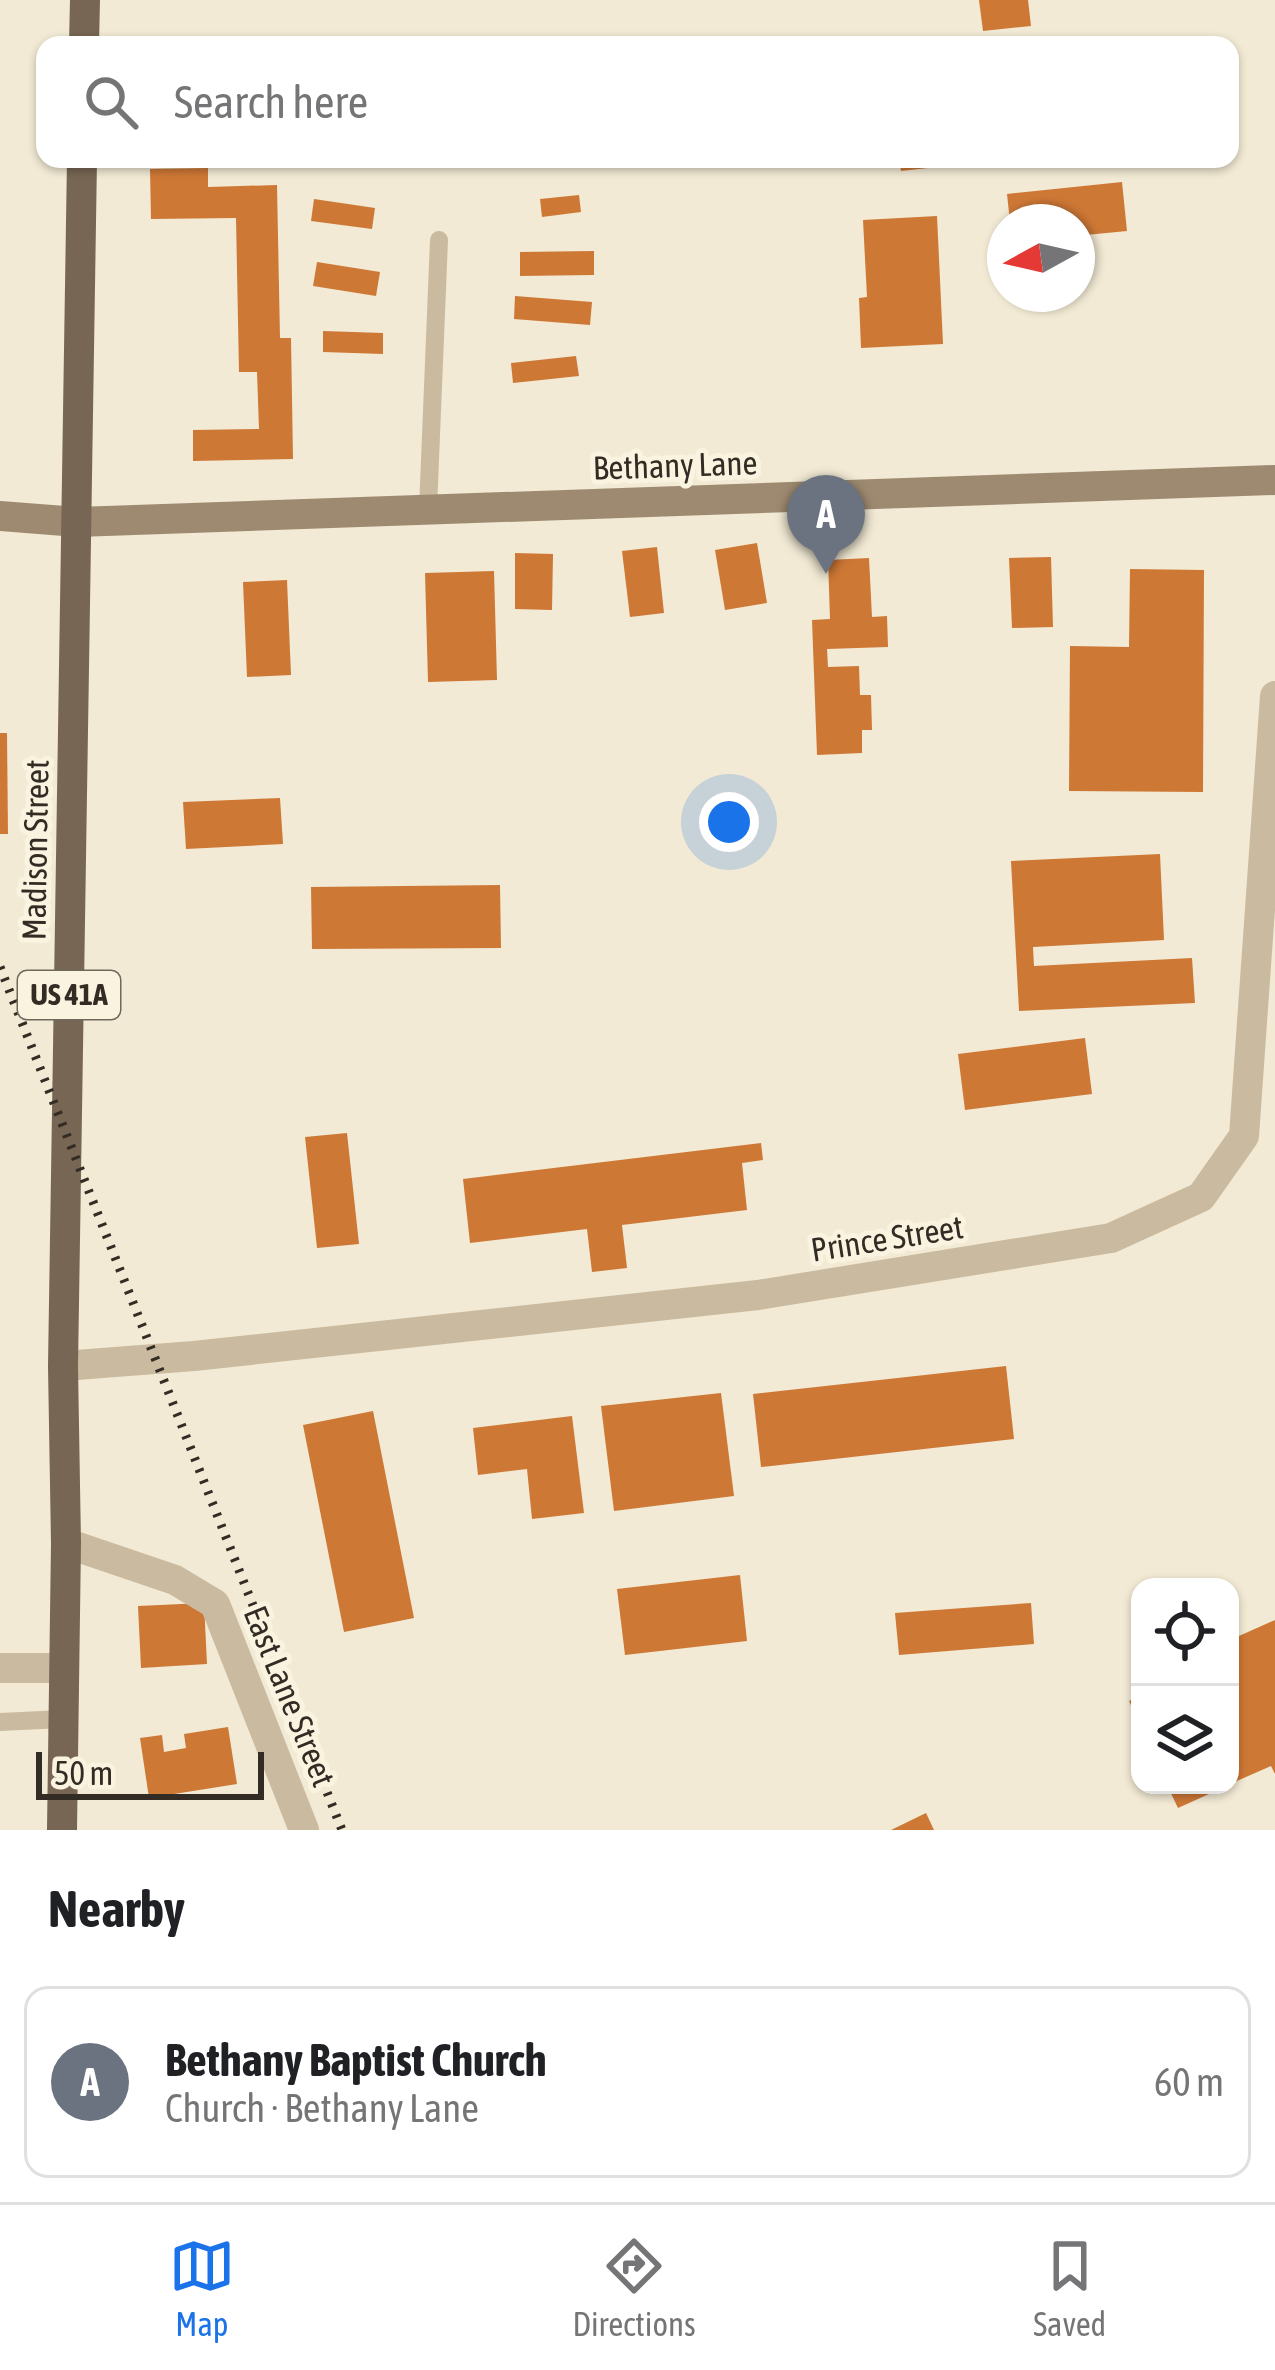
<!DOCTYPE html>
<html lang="en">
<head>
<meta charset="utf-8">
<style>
  body { margin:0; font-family:"Asap Condensed",sans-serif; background:#f6f6f6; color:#202124 }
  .controls { position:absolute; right:36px; bottom:36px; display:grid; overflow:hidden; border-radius:24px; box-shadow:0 3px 9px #0004 }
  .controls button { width:108px; height:108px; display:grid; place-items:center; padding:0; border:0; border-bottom:3px solid #e0e0e0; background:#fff; color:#202124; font:60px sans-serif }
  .compass { position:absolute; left:987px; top:204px; width:108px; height:108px; border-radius:50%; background:#fff; box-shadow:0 3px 9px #0004; rotate:262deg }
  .scale { position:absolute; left:36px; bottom:30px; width:228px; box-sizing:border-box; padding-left:12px; border:6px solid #332c24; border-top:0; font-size:33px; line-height:42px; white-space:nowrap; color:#332c24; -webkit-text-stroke:9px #faf3e0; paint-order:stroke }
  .you { position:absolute; left:729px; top:822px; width:42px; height:42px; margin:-30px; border:9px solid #fff; border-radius:50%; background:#1a73e8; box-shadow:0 0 0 18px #1a73e833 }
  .badge { display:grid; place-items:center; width:78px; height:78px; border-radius:50%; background:#1a73e8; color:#fff; font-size:39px; font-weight:700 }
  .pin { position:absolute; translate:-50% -99px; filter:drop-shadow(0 3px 6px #0008) }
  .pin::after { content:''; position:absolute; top:63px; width:42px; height:36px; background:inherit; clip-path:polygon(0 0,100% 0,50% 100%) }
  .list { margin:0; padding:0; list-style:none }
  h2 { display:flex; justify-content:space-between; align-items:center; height:156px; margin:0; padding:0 48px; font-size:51px }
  h2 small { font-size:39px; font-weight:400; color:#757577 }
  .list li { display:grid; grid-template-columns:78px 1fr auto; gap:36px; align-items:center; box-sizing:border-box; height:192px; margin:0 24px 24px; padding:0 24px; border:3px solid #e0e0e0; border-radius:24px }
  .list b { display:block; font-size:45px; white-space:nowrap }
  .list p { margin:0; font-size:39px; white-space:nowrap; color:#757577 }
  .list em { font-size:39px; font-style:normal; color:#757577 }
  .icon { flex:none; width:66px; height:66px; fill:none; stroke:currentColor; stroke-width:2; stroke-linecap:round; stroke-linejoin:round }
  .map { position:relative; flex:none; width:1275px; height:1830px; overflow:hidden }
  .search { position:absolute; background:#fff; box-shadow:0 3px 9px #0004; left:36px; right:36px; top:36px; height:132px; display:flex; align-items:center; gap:30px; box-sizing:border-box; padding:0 42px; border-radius:24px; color:#757577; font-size:45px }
  .sheet { height:372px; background:#fff }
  nav { display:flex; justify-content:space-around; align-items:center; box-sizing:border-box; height:168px; border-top:3px solid #e0e0e0; background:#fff; font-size:33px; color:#757577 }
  nav a { display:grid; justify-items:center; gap:6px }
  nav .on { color:#1a73e8 }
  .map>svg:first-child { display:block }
  .building { fill:#ce7836 }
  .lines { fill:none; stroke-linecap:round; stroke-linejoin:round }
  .lane { stroke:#cabba0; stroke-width:18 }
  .street { stroke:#cabba0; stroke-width:30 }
  .secondary { stroke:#9e8a71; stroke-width:30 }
  .primary { stroke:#776653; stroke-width:30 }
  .rail { stroke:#332c24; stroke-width:9; stroke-dasharray:3 9; stroke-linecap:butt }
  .labels { text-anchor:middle; stroke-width:10; stroke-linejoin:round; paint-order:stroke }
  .shield { fill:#faf3e0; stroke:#6f685c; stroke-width:3 }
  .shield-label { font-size:30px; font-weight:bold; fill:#332c24 }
  .street-label { font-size:33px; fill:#332c24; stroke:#faf3e0 }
</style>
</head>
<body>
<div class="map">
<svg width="1275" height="1830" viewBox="0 0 1275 1830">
  <rect width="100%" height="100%" fill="#f2ead4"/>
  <!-- building -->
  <g class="building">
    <path d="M979 0H1028L1031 26 983 31Z"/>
    <path d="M899 159H946V166L901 171Z"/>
    <path d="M208 168V187L277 185 280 338H291L293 459 193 461V430L259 429 257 372H239L236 218 151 219 150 169Z"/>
    <path d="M1122 182 1127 231 1086 235 1089 259 1077 260V222H1010L1007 194Z"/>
    <path d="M579 195 581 212 542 217 540 199Z"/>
    <path d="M314 199 375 208 372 229 311 221Z"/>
    <path d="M937 216 943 344 861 348 859 298 867 297 863 220Z"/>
    <path d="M594 251V275L520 276V252Z"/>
    <path d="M317 262 380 272 376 296 313 286Z"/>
    <path d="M515 296 592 302 590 325 514 319Z"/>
    <path d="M323 331 383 333V354L323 352Z"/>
    <path d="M576 356 579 376 513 383 511 363Z"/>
    <path d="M757 543 767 603 725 610 715 550Z"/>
    <path d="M657 547 664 613 630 617 622 551Z"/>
    <path d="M515 553 553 554 552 610 515 609Z"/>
    <path d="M1051 557 1053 627 1012 628 1009 558Z"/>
    <path d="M869 558 872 617 887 616 888 647 827 649 828 667 859 666 860 695H871L872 730H862V753L817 755 812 620 830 619 828 560Z"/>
    <path d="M1130 569 1204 570 1203 792 1069 791 1070 646 1129 647Z"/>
    <path d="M494 571 497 680 428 682 425 573Z"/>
    <path d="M287 580 291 675 247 677 243 582Z"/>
    <path d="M0 733H7L8 834H0Z"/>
    <path d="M280 798 283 844 186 849 183 802Z"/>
    <path d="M1160 854 1164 940 1033 947 1034 966 1192 958 1195 1003 1019 1011 1011 861Z"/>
    <path d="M500 885 501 948 312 949 311 887Z"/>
    <path d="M1085 1038 1092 1094 965 1110 958 1054Z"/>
    <path d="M347 1133 359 1244 317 1248 305 1137Z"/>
    <path d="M761 1143 763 1160 742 1163 747 1210 622 1225 627 1268 592 1272 587 1229 470 1243 463 1179Z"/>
    <path d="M1006 1366 1014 1439 761 1467 753 1394Z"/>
    <path d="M721 1393 734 1496 614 1511 601 1406Z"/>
    <path d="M373 1411 414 1618 344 1632 303 1425Z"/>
    <path d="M572 1416 584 1513 532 1519 527 1469 478 1475 473 1428Z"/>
    <path d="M740 1575 747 1641 625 1655 617 1589Z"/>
    <path d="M204 1603 207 1664 141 1668 138 1606Z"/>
    <path d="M1031 1603 1034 1644 899 1655 895 1613Z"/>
    <path d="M1275 1620V1774L1271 1766 1230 1784V1640Z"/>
    <path d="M1140 1696V1724L1129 1701Z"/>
    <path d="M228 1727 237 1784 149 1798 140 1738 162 1735 164 1752 186 1748 184 1734Z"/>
    <path d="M1167 1785H1229L1178 1808Z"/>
    <path d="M926 1813 934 1830H891Z"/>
  </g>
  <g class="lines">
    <!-- lane -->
    <g class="lane">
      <path d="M428 509 439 240"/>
      <path d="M0 1722 63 1719"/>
    </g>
    <!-- street -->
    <g class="street">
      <path d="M63 1366 194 1356 758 1295 1111 1238 1201 1197 1244 1136 1275 696"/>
      <path d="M66 1543 175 1580 215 1604 304 1830"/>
      <path d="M0 1668H64"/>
    </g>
    <!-- secondary -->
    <path class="secondary" d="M0 516 77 522 1275 480"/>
    <!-- primary -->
    <g class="primary">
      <path d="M84 45 85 0"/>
      <path d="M62 1830 66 1543 63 1366 82 159"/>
    </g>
    <!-- rail -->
    <path class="rail" d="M0 967 342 1830"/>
  </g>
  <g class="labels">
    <!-- shield labels -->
    <rect class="shield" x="18" y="971" width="102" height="48" rx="9"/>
    <g class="shield-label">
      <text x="69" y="1005">US 41A</text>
    </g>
    <!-- street labels -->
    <g class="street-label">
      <text transform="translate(675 465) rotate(-2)" y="12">Bethany Lane</text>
      <text transform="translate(35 850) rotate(-89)" y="12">Madison Street</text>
      <text transform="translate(887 1238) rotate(-9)" y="12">Prince Street</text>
      <text transform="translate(290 1696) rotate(68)" y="12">East Lane Street</text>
    </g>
  </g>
</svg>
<div class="controls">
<button><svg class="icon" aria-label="locate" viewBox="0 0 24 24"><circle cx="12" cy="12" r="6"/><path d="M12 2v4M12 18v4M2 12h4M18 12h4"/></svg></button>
<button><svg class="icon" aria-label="layers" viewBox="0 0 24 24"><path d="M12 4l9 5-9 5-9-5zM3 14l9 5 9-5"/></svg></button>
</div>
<svg class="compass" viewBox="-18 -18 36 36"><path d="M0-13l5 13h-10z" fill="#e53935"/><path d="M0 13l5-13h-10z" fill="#757577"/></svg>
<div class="scale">50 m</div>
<div class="you"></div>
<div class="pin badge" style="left:826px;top:574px;background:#6b7280">A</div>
<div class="search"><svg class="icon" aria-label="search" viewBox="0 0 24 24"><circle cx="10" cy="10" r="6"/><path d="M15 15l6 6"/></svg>Search here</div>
</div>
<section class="sheet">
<h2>Nearby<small></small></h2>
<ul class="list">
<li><span class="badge" style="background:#6b7280">A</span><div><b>Bethany Baptist Church</b><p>Church · Bethany Lane</p></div><em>60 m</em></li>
</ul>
</section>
<nav>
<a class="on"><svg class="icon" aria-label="map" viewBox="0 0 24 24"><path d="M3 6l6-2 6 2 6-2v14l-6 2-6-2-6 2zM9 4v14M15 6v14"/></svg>Map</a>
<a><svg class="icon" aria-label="directions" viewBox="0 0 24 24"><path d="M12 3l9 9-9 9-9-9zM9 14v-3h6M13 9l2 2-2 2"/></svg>Directions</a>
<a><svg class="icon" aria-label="saved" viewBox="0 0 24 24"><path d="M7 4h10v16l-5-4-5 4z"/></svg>Saved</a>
</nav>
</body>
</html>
